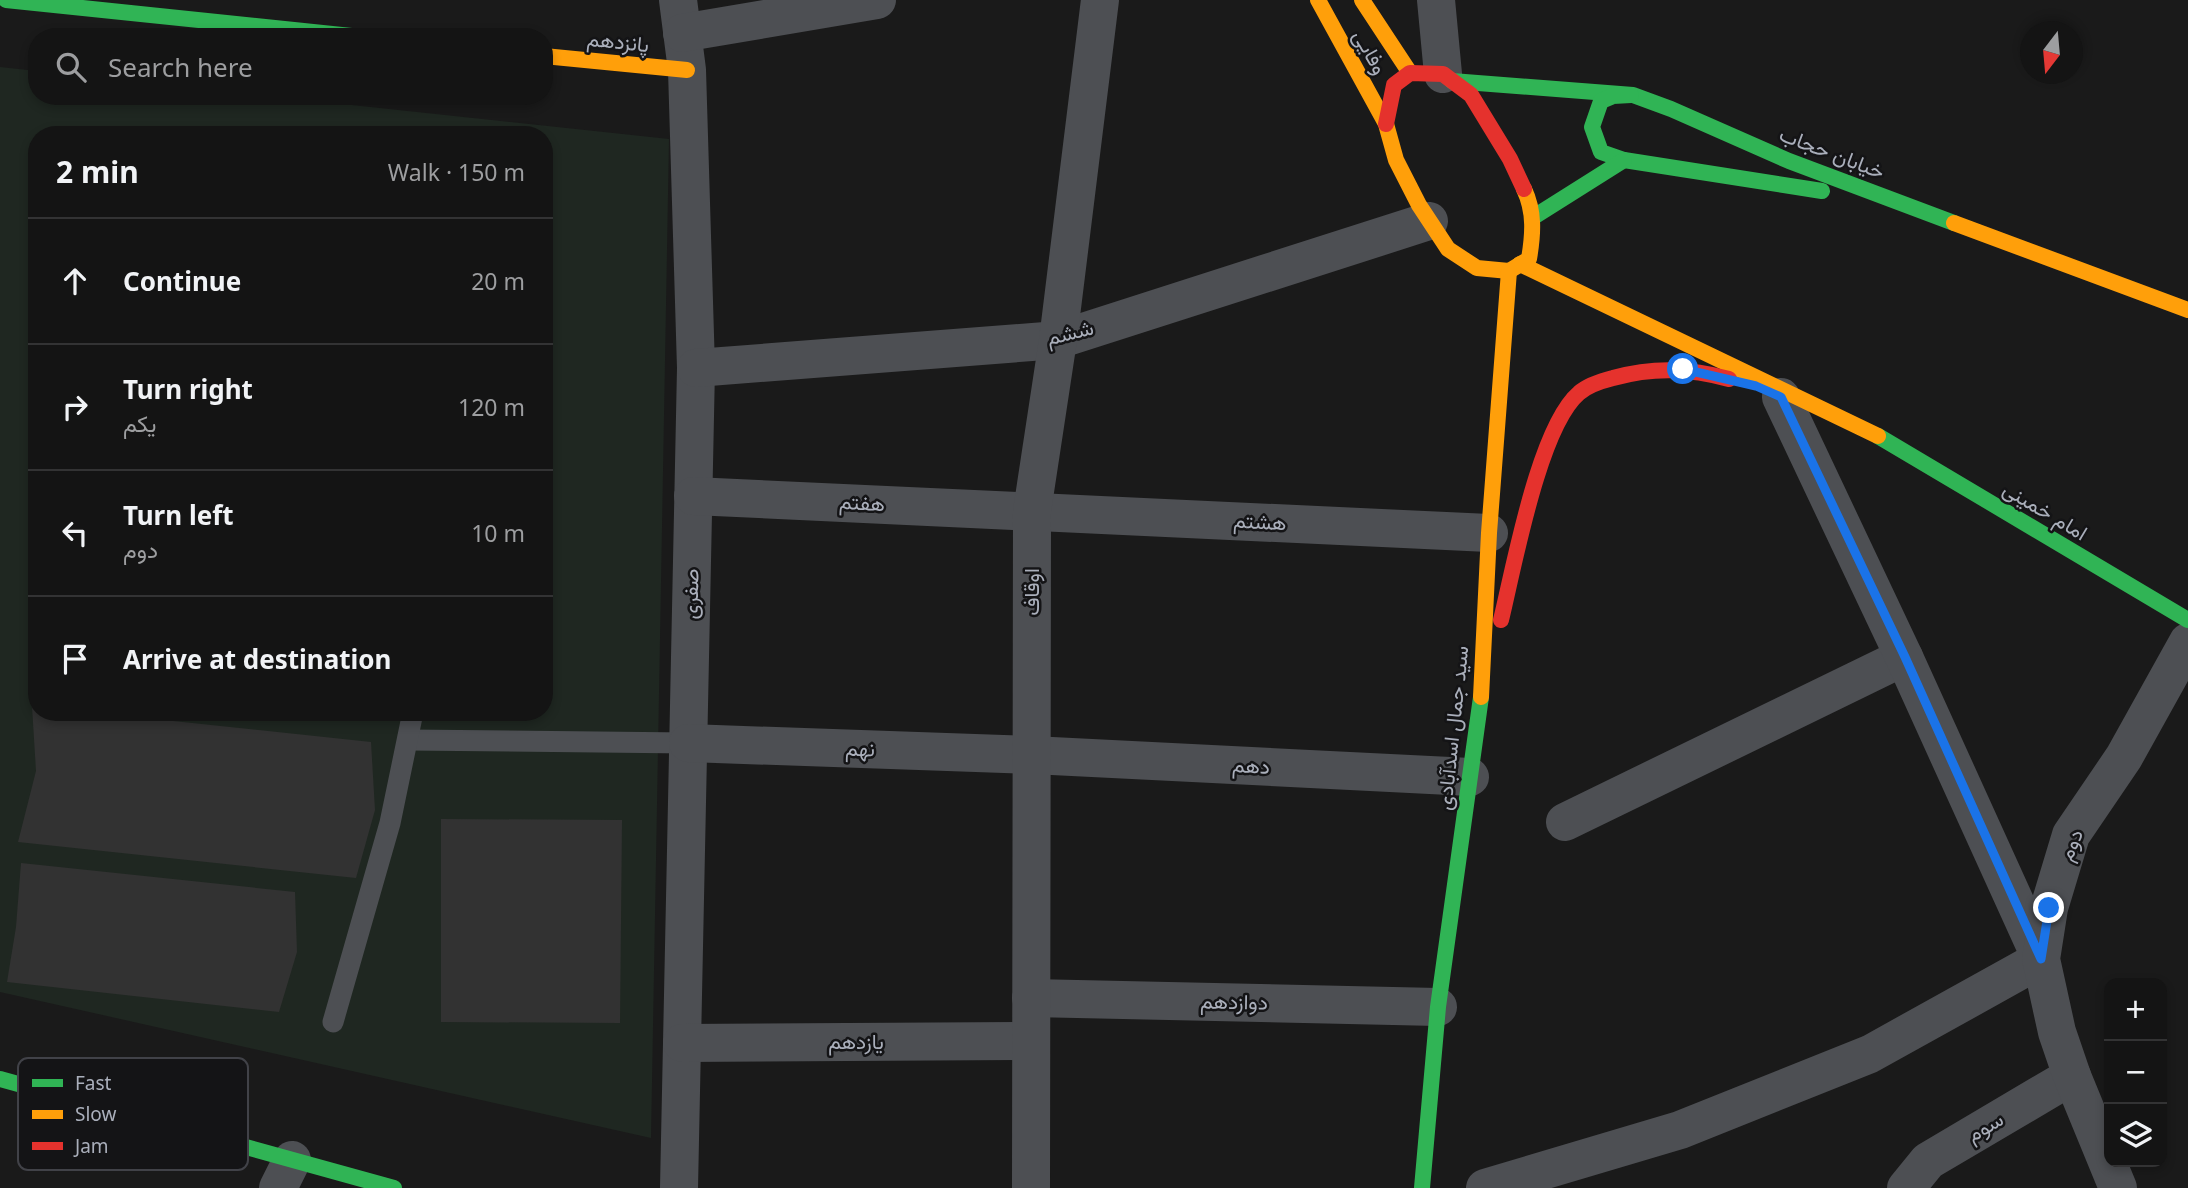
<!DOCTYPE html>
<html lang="en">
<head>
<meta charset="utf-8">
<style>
  body { margin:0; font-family:"Noto Sans",Vazirmatn,sans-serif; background:#1d1d1d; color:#f1f3f6 }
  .controls { position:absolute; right:21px; bottom:21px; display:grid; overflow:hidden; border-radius:14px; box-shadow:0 4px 10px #0003 }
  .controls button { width:63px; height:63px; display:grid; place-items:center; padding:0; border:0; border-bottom:2px solid #333334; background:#141414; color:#f1f3f6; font:35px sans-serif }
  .compass { position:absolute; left:2020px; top:21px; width:63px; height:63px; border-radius:50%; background:#141414; box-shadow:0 4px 10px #0003; rotate:196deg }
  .stop { position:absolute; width:21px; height:21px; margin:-16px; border:5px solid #1a73e8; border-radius:50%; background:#fff }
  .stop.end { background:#1a73e8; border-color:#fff; box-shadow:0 2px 7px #0008 }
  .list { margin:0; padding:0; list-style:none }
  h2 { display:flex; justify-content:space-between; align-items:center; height:91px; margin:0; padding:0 28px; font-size:30px }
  h2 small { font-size:23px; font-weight:400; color:#9d9ea0 }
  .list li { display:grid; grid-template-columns:46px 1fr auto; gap:21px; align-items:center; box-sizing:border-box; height:126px; padding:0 28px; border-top:2px solid #333334 }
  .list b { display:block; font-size:26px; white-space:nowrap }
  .list p { margin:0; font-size:23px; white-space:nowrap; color:#9d9ea0 }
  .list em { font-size:23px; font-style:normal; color:#9d9ea0 }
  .icon { flex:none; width:38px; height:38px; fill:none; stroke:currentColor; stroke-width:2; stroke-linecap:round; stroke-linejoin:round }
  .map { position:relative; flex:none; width:2188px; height:1188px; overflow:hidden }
  .search { position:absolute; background:#141414; box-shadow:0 4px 10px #0003; left:28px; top:28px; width:525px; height:77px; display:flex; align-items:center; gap:18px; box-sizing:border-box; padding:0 24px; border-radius:28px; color:#9d9ea0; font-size:26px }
  .panel { position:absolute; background:#141414; box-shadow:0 4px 10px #0003; left:28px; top:126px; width:525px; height:595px; border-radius:28px }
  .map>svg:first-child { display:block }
  .green { fill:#1f2721; fill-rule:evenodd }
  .building { fill:#323232 }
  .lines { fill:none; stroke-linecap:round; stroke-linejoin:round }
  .lane { stroke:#4d4f53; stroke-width:21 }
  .street { stroke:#4d4f53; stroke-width:38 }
  .fast { stroke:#30b455; stroke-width:16 }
  .slow { stroke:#ff9f0a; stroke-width:16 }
  .jam { stroke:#e5322d; stroke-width:16 }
  .route { stroke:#1a73e8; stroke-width:9 }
  .labels { text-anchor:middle; stroke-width:5; stroke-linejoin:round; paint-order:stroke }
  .street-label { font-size:21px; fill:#aaafbb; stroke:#141416 }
  .key { fill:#141416; stroke:#414248; stroke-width:2 }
  .key-label { font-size:19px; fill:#aaafbb }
</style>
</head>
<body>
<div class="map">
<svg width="2188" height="1188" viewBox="0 0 2188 1188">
  <rect width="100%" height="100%" fill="#1a1a1a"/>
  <!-- green -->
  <path class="green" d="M0 67 37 71V96H268L669 139 651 1138 0 992ZM37 135H544V712H37Z"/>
  <!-- building -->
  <g class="building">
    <path d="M32 706 37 707V712H88L371 742 375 810 356 878 18 842 36 771Z"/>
    <path d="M441 819 622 820 620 1023 441 1022Z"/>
    <path d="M21 863 295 892 297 952 279 1012 7 982 16 927Z"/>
  </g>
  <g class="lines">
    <!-- lane -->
    <g class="lane">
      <path d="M408 740 688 743"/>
      <path d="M333 1022 390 823 413 712"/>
    </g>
    <!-- street -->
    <g class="street">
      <path d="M678 0 687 70 696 368 679 1188"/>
      <path d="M1436 0 1443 74"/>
      <path d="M682 33 877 0"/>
      <path d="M696 368 1058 340 1429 221"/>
      <path d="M693 496 1489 533"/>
      <path d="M688 743 1032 755 1470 777"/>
      <path d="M1565 822 1904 657"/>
      <path d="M1031 998 1438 1007"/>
      <path d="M682 1043 1031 1041"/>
      <path d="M278 1188 292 1160"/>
      <path d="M1031 1188 1032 511 1058 340 1100 0"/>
      <path d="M1485 1188 1680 1130 1870 1054 2041 959 1904 657 1781 397"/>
      <path d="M1906 1188 1928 1161 2072 1076"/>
      <path d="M2118 1188 2072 1076 2057 1032 2041 959 2049 908 2071 835 2124 757 2188 642"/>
    </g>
    <!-- fast -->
    <g class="fast">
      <path d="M6 0 361 37"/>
      <path d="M1452 81 1633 95 1671 109 1789 161 1954 223"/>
      <path d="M1631 95 1613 96 1601 101 1592 127 1601 152 1624 160 1822 191"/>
      <path d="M1532 218 1624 160"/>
      <path d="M1878 436 2188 620"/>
      <path d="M0 1079 394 1188"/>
      <path d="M1422 1188 1438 1007 1481 697"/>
    </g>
    <!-- slow -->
    <g class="slow">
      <path d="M1318 0 1386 124 1396 160 1419 205 1448 249 1477 268 1509 271 1529 259C1533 235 1535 212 1524 189"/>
      <path d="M1362 0 1410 73"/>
      <path d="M544 56 687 70"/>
      <path d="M1954 223 2188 310"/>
      <path d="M1520 264 1878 436"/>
      <path d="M1481 697 1489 533 1509 271"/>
    </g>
    <!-- jam -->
    <g class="jam">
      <path d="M1386 124 1394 85 1410 73 1443 74 1471 95 1510 159 1524 189"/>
      <path d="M1501 620C1514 567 1539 427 1579 393 1588 385 1601 381 1613 378 1653 367 1689 368 1729 379"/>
    </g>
  </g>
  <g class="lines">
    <!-- route -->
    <path class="route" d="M1683 369 1756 386 1781 397 1905 657 2041 959 2049 908"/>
  </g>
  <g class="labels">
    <!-- street labels -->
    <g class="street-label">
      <text transform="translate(618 42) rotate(6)" y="7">پانزدهم</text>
      <text transform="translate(1370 52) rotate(61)" y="7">وفایی</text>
      <text transform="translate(1832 153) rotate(21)" y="7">خیابان حجاب</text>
      <text transform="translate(1070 333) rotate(-14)" y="7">ششم</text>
      <text transform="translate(862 503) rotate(3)" y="7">هفتم</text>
      <text transform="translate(2045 511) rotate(31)" y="7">امام خمینی</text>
      <text transform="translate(1260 522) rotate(3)" y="7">هشتم</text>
      <text transform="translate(1032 592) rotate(-90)" y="7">اوقاف</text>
      <text transform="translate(691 594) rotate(-89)" y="7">صفری</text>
      <text transform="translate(1453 728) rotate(-84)" y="7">سید جمال اسدآبادی</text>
      <text transform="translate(860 749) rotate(2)" y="7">نهم</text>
      <text transform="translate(1251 766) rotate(3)" y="7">دهم</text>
      <text transform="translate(2071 845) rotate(-67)" y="7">دوم</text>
      <text transform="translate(1234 1002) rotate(1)" y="7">دوازدهم</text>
      <text x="856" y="1049">یازدهم</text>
      <text transform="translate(1985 1127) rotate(-30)" y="7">سوم</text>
    </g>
  </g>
  <!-- legend -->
  <rect x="18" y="1058" width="230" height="112" rx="10" class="key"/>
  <rect x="32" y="1079" width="31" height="8" fill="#30b455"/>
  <rect x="32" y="1110" width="31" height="9" fill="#ff9f0a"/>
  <rect x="32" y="1142" width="31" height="8" fill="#e5322d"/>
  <g class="key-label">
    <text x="75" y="1090">Fast</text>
    <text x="75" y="1121">Slow</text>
    <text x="75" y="1153">Jam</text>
  </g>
</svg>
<div class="controls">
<button>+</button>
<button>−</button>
<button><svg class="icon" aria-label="layers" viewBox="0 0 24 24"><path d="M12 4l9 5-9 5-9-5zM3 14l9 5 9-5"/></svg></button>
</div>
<svg class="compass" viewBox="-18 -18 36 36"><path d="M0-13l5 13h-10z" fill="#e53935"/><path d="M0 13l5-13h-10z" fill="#9d9ea0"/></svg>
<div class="stop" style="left:1683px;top:369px"></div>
<div class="stop end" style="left:2049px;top:908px"></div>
<div class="search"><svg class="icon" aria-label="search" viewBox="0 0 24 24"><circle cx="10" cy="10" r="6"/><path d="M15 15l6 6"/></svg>Search here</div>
<section class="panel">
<h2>2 min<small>Walk · 150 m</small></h2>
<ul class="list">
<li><svg class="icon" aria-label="ahead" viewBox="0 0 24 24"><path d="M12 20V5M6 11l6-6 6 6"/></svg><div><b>Continue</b></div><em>20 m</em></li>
<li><svg class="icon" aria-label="right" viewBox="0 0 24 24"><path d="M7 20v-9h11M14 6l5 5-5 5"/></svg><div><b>Turn right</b><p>یکم</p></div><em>120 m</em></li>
<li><svg class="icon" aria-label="left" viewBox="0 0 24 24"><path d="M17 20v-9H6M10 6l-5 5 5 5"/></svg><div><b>Turn left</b><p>دوم</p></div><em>10 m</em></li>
<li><svg class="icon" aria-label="arrive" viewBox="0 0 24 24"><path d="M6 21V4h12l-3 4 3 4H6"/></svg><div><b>Arrive at destination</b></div></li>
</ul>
</section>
</div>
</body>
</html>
